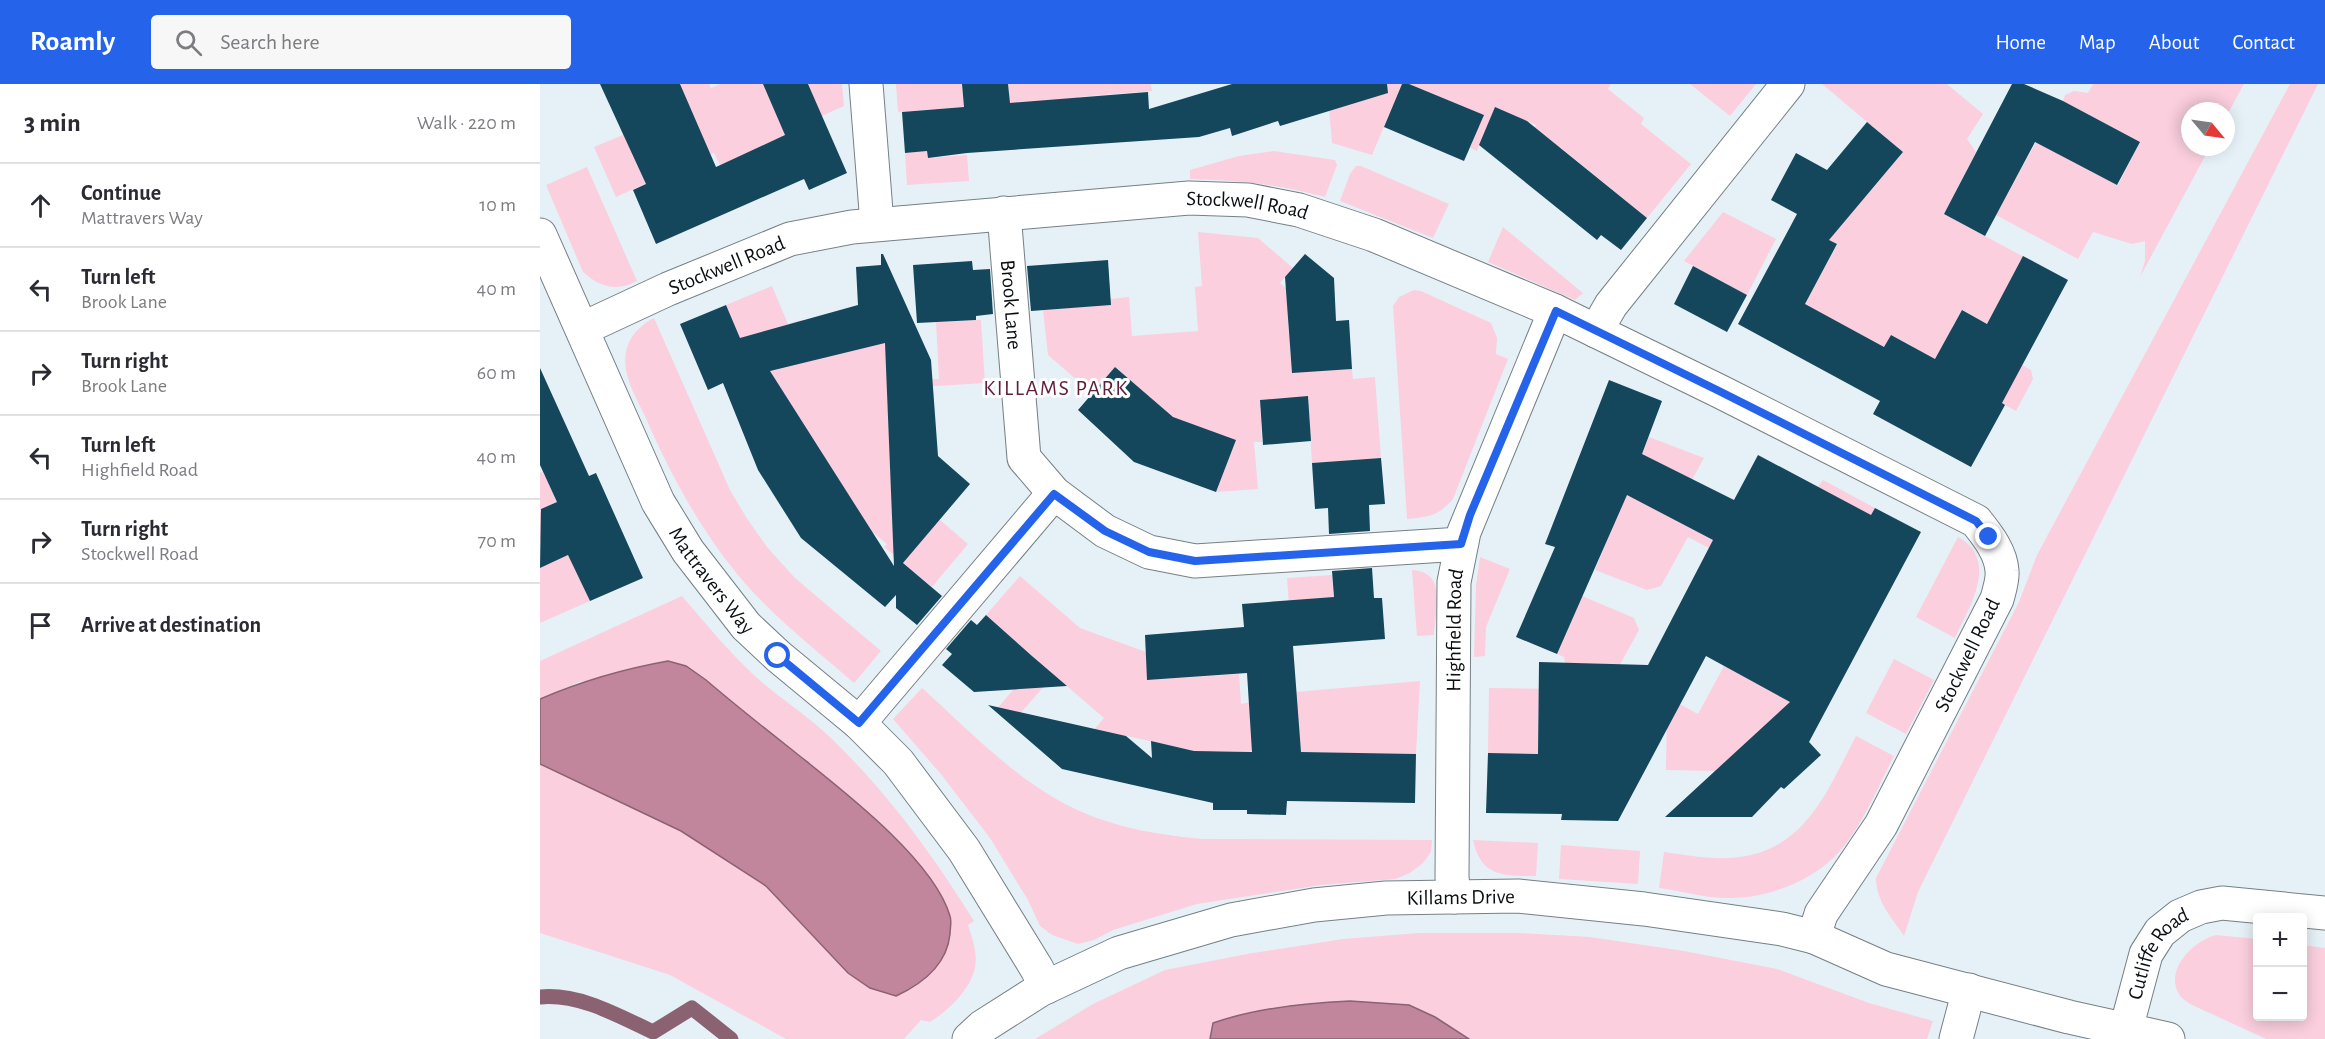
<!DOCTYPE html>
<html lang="en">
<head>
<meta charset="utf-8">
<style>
  body { margin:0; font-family:"Alegreya Sans",sans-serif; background:#f7f7f7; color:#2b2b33 }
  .controls { position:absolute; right:18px; bottom:18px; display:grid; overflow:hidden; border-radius:6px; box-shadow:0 3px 15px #0003 }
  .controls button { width:54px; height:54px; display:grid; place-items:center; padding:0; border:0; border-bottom:2px solid #e1e1e2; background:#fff; color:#2b2b33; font:30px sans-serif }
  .compass { position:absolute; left:1641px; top:18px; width:54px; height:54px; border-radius:50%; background:#fff; box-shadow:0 3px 15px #0003; rotate:119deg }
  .stop { position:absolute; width:18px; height:18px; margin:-14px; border:4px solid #2563eb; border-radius:50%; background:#fff }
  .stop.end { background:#2563eb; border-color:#fff; box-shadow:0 2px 6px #0008 }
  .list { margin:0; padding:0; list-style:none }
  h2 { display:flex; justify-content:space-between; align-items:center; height:78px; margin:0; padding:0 24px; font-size:26px }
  h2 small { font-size:20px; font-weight:400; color:#7c7c81 }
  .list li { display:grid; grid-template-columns:39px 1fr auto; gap:18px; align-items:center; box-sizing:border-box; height:84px; padding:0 24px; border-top:2px solid #e1e1e2 }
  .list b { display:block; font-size:22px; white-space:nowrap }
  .list p { margin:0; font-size:20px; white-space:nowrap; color:#7c7c81 }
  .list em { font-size:20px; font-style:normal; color:#7c7c81 }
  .icon { flex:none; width:33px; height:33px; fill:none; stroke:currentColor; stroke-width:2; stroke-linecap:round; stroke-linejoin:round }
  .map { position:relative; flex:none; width:1785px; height:955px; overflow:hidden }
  header { display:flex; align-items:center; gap:36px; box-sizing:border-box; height:84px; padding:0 30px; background:#2563eb; color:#fff }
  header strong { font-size:28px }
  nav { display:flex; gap:33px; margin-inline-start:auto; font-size:21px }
  .search { width:420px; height:54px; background:#f7f7f7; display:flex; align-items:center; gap:15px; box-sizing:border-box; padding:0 21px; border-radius:6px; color:#7c7c81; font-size:22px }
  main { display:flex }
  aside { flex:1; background:#fff }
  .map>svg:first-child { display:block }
  .green { fill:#fbcfde }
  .water { fill:#c2869c; stroke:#8b6272; stroke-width:1.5 }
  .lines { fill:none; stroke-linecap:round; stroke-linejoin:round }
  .stream { stroke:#8b6272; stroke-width:15 }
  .building { fill:#14475b; fill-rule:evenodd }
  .minor-casing { stroke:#758085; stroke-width:35 }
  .minor { stroke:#fff; stroke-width:33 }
  .route { stroke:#2563eb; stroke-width:8 }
  .labels { text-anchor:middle; stroke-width:6; stroke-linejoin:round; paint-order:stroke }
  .street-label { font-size:21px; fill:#0a0e10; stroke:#fff }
  .neighbourhood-label { font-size:22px; letter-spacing:1.5px; fill:#5f1e3b; stroke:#fff }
</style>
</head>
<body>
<header>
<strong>Roamly</strong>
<div class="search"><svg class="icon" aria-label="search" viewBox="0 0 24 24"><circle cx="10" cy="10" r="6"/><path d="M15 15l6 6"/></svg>Search here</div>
<nav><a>Home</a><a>Map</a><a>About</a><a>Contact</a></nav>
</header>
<main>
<aside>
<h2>3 min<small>Walk · 220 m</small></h2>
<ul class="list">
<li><svg class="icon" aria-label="ahead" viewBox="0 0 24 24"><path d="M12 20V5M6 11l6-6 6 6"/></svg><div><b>Continue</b><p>Mattravers Way</p></div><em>10 m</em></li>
<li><svg class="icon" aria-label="left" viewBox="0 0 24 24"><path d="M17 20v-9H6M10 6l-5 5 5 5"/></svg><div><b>Turn left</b><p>Brook Lane</p></div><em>40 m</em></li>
<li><svg class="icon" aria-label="right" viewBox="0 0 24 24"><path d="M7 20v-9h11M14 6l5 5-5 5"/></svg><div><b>Turn right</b><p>Brook Lane</p></div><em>60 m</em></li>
<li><svg class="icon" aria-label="left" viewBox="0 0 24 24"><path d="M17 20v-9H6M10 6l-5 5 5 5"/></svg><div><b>Turn left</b><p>Highfield Road</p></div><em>40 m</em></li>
<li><svg class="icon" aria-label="right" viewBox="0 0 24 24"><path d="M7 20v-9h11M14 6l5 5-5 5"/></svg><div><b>Turn right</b><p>Stockwell Road</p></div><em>70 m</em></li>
<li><svg class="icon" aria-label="arrive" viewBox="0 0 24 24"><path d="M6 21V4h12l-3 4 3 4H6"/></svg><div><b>Arrive at destination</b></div></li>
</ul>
</aside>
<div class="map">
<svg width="1785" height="955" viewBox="0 0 1785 955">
  <rect width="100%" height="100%" fill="#e6f1f7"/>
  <!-- green -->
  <g class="green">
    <path d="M112 0H169L171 4 180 0H302L304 22 244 49 261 87 237 55 180 81 174 69 76 113 54 63 83 51 80 44 123 25Z"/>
    <path d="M356 0H422L424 23 358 28Z"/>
    <path d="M468 0H611L612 7 538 13 541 61 535 62 532 21 470 25Z"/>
    <path d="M787 0H862L832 71 792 59Z"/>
    <path d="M869 0H1071L1068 5 1104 34 1101 40 1151 80 1107 134 1020 63 978 84 996 41 955 24 937 67 930 64 943 31Z"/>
    <path d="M1150 0H1216L1190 32Z"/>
    <path d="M1282 0H1407L1443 30 1427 55 1436 68 1404 130 1484 173 1448 240 1422 226 1412 243 1491 286 1493 295 1476 327 1402 287 1370 261 1351 251 1320 306 1265 220 1297 161 1253 137 1257 130 1332 105 1363 68Z"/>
    <path d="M1553 0H1704L1686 33V27H1650V63H1670L1600 193 1605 177V157L1592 160 1553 148 1538 175 1456 131 1496 58 1578 101 1600 58 1523 17 1525 11 1534 7 1548 9Z"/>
    <path d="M1750 0H1778L1378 808 1364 852C1352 834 1336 817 1336 794L1479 518 1497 471Z"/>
    <path d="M387 67 388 74 427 71 429 97 367 101 365 69Z"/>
    <path d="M734 67 795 76 797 81 785 113C740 100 696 96 650 95V86L699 72Z"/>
    <path d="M816 82H821L909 120 893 154 800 117 810 90Z"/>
    <path d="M47 83 97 197C77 208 59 203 43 188L6 101Z"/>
    <path d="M1183 128 1236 155 1207 211 1144 177Z"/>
    <path d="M963 143 1043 209 1035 216 948 178Z"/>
    <path d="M658 148 718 154 753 184 740 199 760 216 748 240 752 288 812 285 813 295 835 293 841 374 772 379 768 313 720 316 722 358H714L718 405 676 408 696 356 620 381 627 328 575 283 552 309 508 271 503 226 571 221V215L589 213 592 252 658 247 655 203 662 202Z"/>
    <path d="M232 202 248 240 262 236 269 263 372 239 375 296 399 295 396 238 441 236 445 299 347 305 351 394 428 460 392 503 344 463 347 460 309 429 313 418 272 353 213 286 186 221Z"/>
    <path d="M874 206 881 207 951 239 957 254 956 270 968 275 913 415C898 432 890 433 867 435L853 222 859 213Z"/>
    <path d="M114 234 190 406 206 433 227 463 255 494 341 567 314 599C274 564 231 531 197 490 159 443 129 388 105 332 98 318 89 302 86 286 82 262 94 244 114 234Z"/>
    <path d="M1109 353 1164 374 1131 434 1173 456 1197 410 1251 439 1283 396 1335 424 1298 494 1230 496 1148 453 1121 502 1107 506 1055 486Z"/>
    <path d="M3 387 17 418 0 426 11 450 28 445 0 457V389Z"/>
    <path d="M1418 453C1460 476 1429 524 1415 554L1376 533Z"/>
    <path d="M29 471 50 517 0 539V484Z"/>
    <path d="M940 473 970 485 946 543 945 572 934 573 936 501Z"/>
    <path d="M872 486C907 488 896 525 894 551L877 552Z"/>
    <path d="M792 491 797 559 752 562 747 494Z"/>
    <path d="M480 492 540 544 606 568 608 596 699 590 701 620 756 608 880 597 876 670 673 667V714L643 707 651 666 582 651 524 681 564 634 514 591 471 640 455 627 498 577 446 531Z"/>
    <path d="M142 512C166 540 189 568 216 593 241 615 270 633 294 657 351 713 392 770 434 837L428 841C432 854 438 869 435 884 430 906 408 927 390 938L381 936 364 955H246L130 891 0 849V680L141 747 226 802 308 889 330 904 356 912C377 902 391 891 404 872L368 767 320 722 268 678 146 582 39 598 0 615V577Z"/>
    <path d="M1042 512 1094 534 1099 546 1077 586 1158 630 1184 582 1281 634 1174 693V687L1126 686 1127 622 999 611 998 670 948 669 949 604 1072 606V580L1025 579 1024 573 1017 570Z"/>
    <path d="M1354 575 1394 596 1366 650 1326 629Z"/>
    <path d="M382 604C431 648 480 701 542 728 581 745 621 751 663 755L892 756 891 768 883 779 870 789 855 795 781 801 657 820 573 846 554 856 538 860 512 851 500 842 488 816 450 754 400 689 353 635Z"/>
    <path d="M1316 652 1354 672C1339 701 1321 744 1299 768 1274 796 1229 814 1192 814 1168 815 1142 807 1119 804L1124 768C1145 771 1167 775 1188 774 1264 771 1286 709 1316 652Z"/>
    <path d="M933 756 998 759 996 792C963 792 941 793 933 756Z"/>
    <path d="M1021 761 1100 767 1098 800 1019 795Z"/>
    <path d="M879 849H979L1050 853 1144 867 1237 885 1329 919 1393 937 1387 955H929L895 933 869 921 810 917 769 919 670 950V955H495L553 920 625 886 707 870 803 855Z"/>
    <path d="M1676 851 1717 855 1718 932H1762L1763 861 1785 864V955H1726L1650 920C1646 917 1641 914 1639 910 1624 886 1654 856 1676 851Z"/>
  </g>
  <!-- water -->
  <g class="water">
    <path d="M128 577 146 582 166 596C194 620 223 643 251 665 298 703 393 774 410 832 412 837 410 844 410 850 407 881 382 900 356 912L330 904 308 889 226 802 141 747 0 680V615C42 597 83 585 128 577Z"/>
    <path d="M810 917 869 921 895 933 929 955H670L673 939C716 924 764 919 810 917Z"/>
  </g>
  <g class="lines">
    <!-- stream -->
    <path class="stream" d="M0 913C39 909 79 932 113 948L152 924 191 955"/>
  </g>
  <!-- building -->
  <g class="building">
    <path d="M60 0H140L176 83 245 51 223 0H268L307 89 269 106 264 95 116 160 93 106 106 100Z"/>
    <path d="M422 0H468L470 19 608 8 609 25 692 0H847L848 9 740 42 738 37 692 52 690 44 659 53 427 69 388 74 387 67 365 69 362 28 424 23Z"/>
    <path d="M862 0H869L944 31 924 77 844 43Z"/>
    <path d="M1472 0H1484L1523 17 1600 58 1577 101 1495 58 1445 152 1404 130Z"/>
    <path d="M955 23 987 37 1107 134 1081 166 1061 151 1057 156 939 61Z"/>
    <path d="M1327 38 1363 68 1289 156 1297 160 1265 220 1344 263 1351 251 1395 275 1422 226 1447 240 1483 172 1528 196 1462 319 1465 321 1431 383 1333 330 1340 317 1198 240 1257 130 1231 116 1256 69 1287 86Z"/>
    <path d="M341 170H343L391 276 398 372 430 400 363 479 402 512 377 541 356 524V511L345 523 261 454 218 386 183 299 168 306 140 240 186 221 200 254 318 221 316 183 341 181ZM345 259 354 482 230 287Z"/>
    <path d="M765 170 794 194 796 237 809 236 812 285 752 289 745 193Z"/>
    <path d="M568 176 571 221 491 227 487 182Z"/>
    <path d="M432 177 433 186 450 185 453 230 436 232V236L377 239 373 181Z"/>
    <path d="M1153 182 1207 211 1187 248 1134 220Z"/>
    <path d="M575 283 633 333 696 356 676 408 594 378 538 326Z"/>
    <path d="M0 284 49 392 56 389 103 494 50 517 28 471 0 484 1 425 17 418 0 381Z"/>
    <path d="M1069 296 1122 317 1102 370 1194 416 1218 371 1331 431 1335 424 1381 448 1269 658 1281 671 1244 705 1241 703 1212 733H1125L1250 618 1166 572 1078 737 1021 736 1022 730 946 729 948 669 998 670 999 578 1108 581 1173 456 1087 411 1017 570 976 553 1015 463 1005 460Z"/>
    <path d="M768 312 771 357 723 361 720 316Z"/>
    <path d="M841 374 845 420 829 421 830 447 789 450 788 424 775 425 772 379Z"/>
    <path d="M832 484 834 514H842L845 555 753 562 761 668 876 670 875 719 747 717 746 731 707 730V726H673V719L522 685 448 621 586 652 612 674 611 657 654 667 712 668 707 589 607 596 605 551 704 543 702 520 794 513 792 487Z"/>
    <path d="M446 531 492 572 527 602 434 608 402 581 412 570 406 565 431 536 437 541Z"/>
  </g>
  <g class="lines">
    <defs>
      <g id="minor">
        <path d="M326 0 337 140"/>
        <path id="s1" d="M464 129 484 374 514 409 565 447 609 468 655 477 921 460"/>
        <path id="s2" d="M0 151 118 418 148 467 206 542 238 572 319 639 358 678 424 766 497 885 506 903"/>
        <path id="s3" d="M42 245 128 205 250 155 312 143 649 114 708 116 759 126 834 151 1015 227 1179 307 1436 437C1447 451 1461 468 1462 487 1463 496 1459 507 1457 515L1341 741 1281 830 1274 853"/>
        <path d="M1056 247 1071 221 1248 0"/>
        <path d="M319 639 514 409"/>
        <path id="s4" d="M914 813 912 793 914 498 924 448 1015 227"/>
        <path id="s5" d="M1586 945 1606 870 1620 848 1640 832 1661 823 1682 819 1785 829"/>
        <path id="s6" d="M429 955 442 943 500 906 579 869 691 836 774 821 846 814 978 812 1104 825 1242 845 1274 853 1346 885 1529 933 1628 955"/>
        <path d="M1416 955 1429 906"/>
      </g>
    </defs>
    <!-- minor casing -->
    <use href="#minor" class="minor-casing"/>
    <!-- minor -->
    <use href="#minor" class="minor"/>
  </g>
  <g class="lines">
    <!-- route -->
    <path class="route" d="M238 572 319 639 514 410 565 447 609 468 655 477 921 460 930 431 1016 227 1179 307 1436 437 1449 453"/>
  </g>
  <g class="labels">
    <!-- street labels -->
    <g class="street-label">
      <text dy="7" stroke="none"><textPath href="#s3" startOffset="687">Stockwell Road</textPath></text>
      <text dy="7" stroke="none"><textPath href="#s3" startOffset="158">Stockwell Road</textPath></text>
      <text dy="7" stroke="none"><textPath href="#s1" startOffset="92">Brook Lane</textPath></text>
      <text dy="7" stroke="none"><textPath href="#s2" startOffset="387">Mattravers Way</textPath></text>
      <text dy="7" stroke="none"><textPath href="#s4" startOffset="267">Highfield Road</textPath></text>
      <text transform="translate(1427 571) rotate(-64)" y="7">Stockwell Road</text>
      <text dy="7" stroke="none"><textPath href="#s6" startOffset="522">Killams Drive</textPath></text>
      <text dy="7" stroke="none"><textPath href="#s5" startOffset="84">Cutliffe Road</textPath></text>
    </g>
    <!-- neighbourhood labels -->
    <g class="neighbourhood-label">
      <text x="516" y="311">KILLAMS PARK</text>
    </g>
  </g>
</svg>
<div class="controls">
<button>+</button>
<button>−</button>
</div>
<svg class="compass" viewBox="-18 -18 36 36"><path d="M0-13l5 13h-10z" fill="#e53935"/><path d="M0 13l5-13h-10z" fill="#7c7c81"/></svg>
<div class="stop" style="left:238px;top:572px"></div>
<div class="stop end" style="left:1449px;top:453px"></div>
</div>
</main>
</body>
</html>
